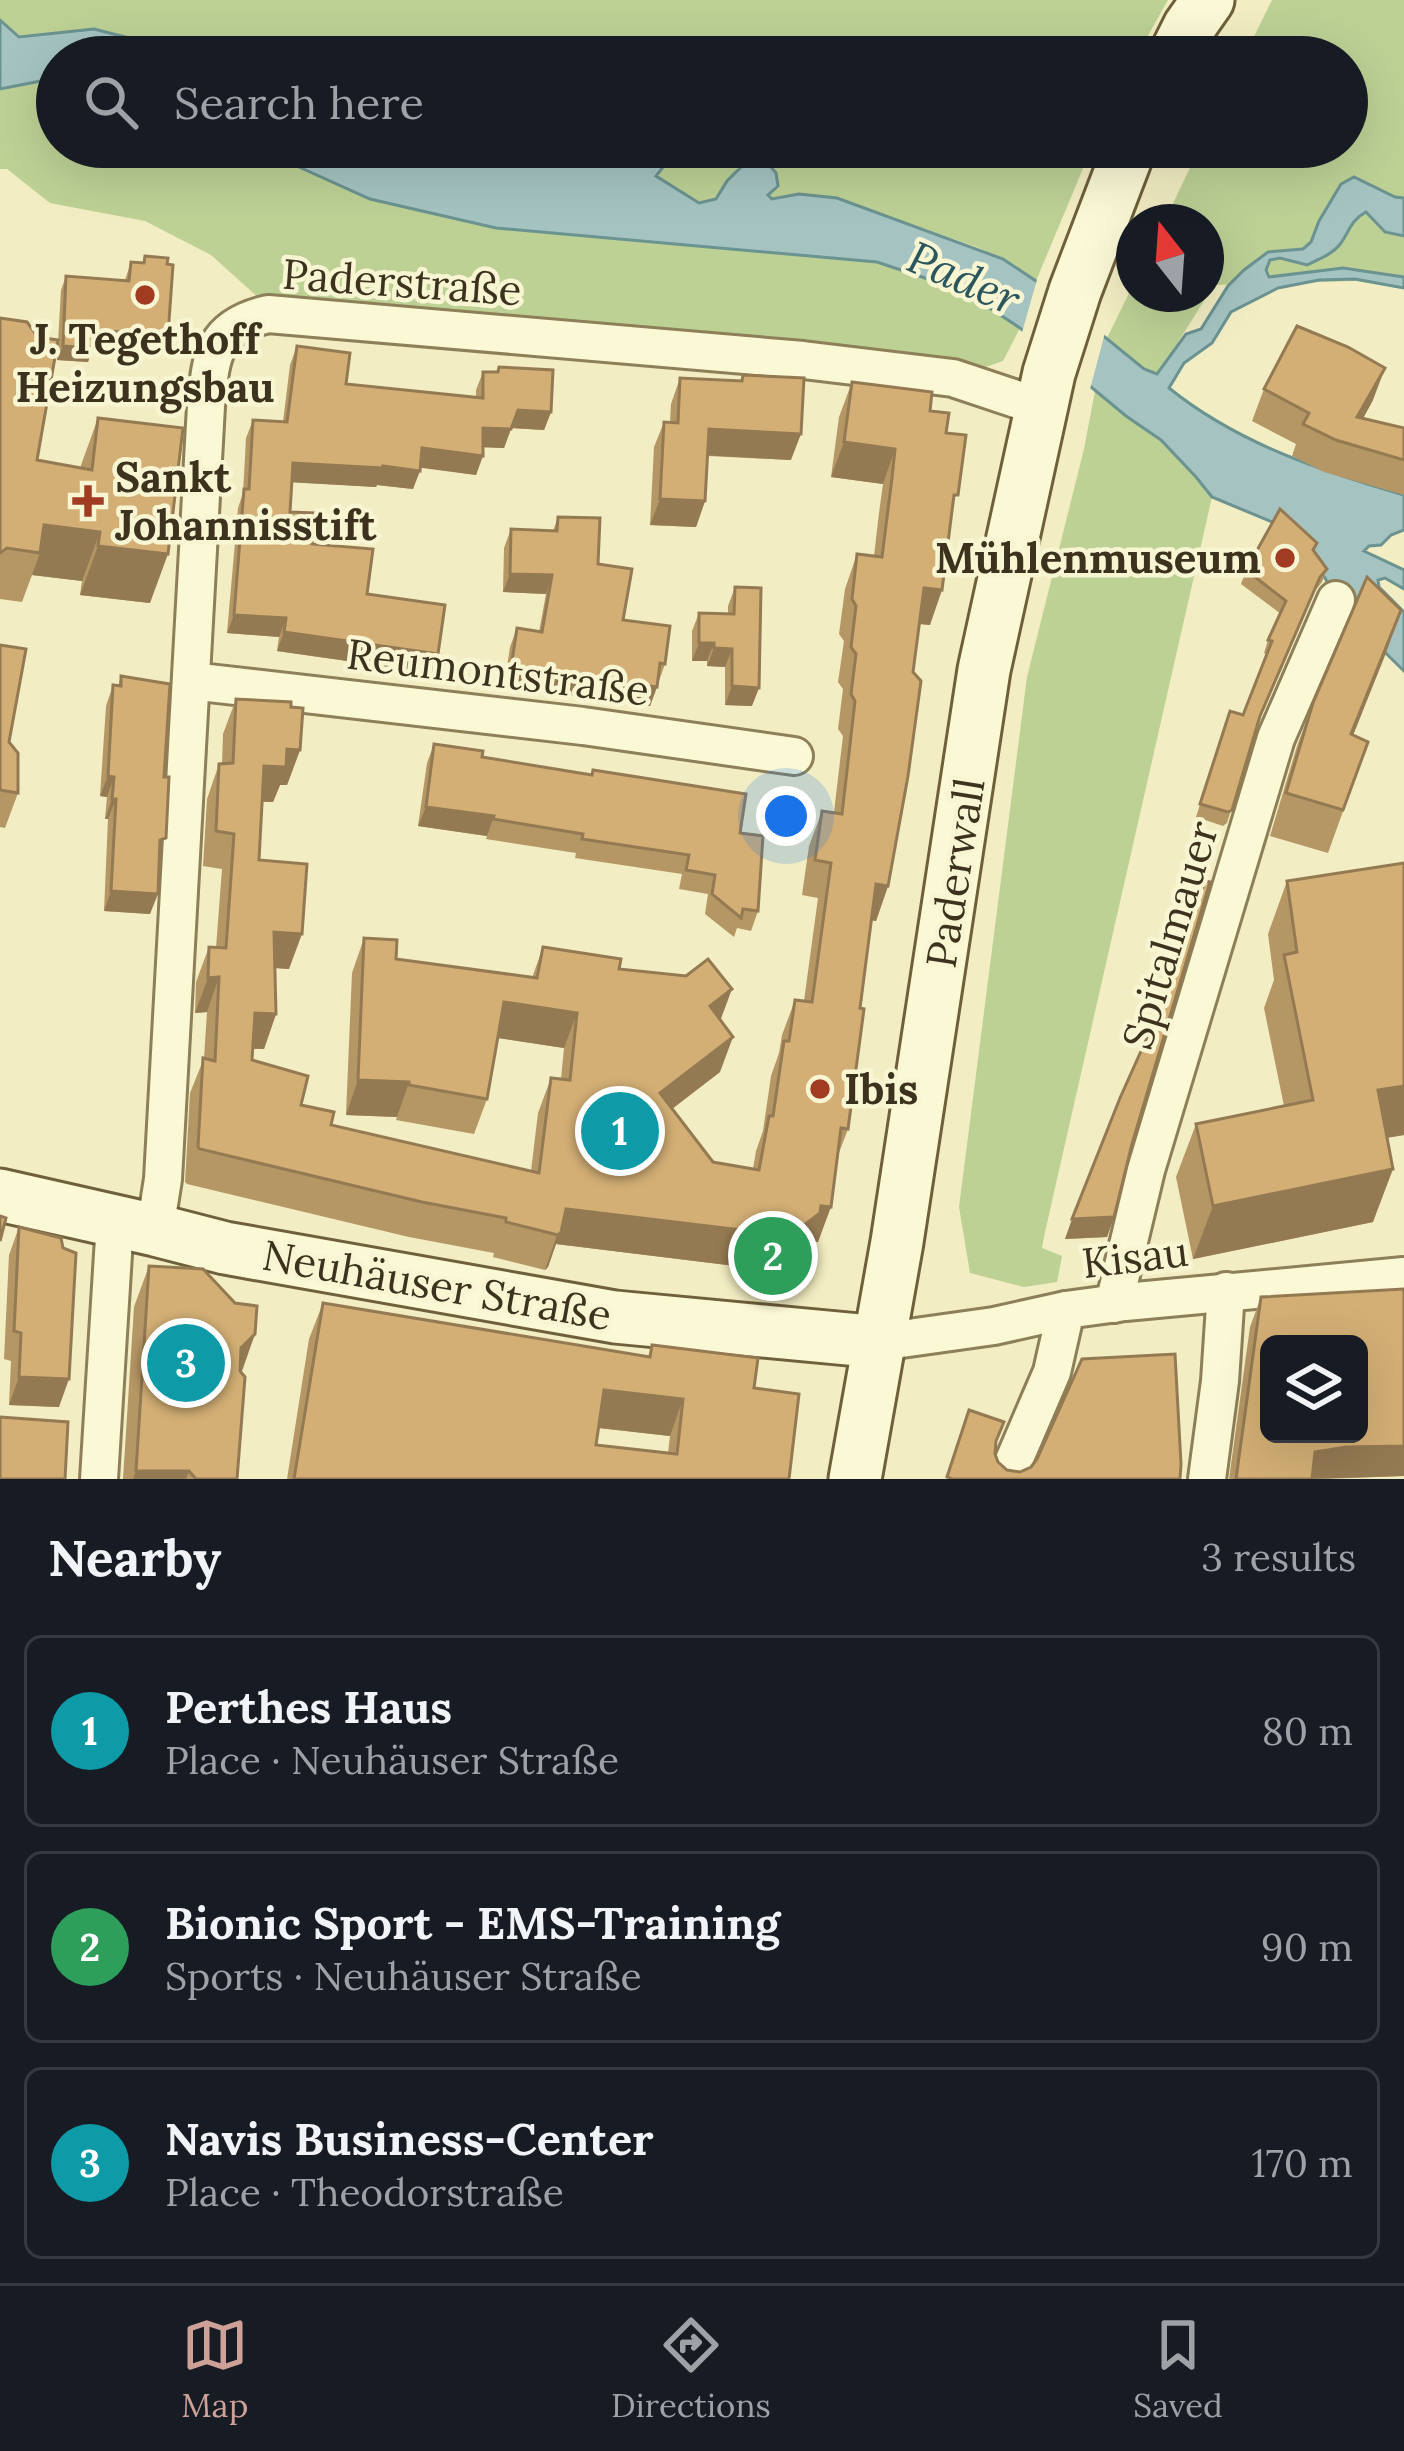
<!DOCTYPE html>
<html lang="en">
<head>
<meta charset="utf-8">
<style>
  body { margin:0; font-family:Lora,serif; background:#242831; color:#f1f3f6 }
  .controls { position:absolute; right:36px; bottom:36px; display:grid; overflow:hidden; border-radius:18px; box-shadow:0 12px 48px #0002 }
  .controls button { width:108px; height:108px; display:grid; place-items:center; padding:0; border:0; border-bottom:3px solid #363941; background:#171b24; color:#f1f3f6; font:60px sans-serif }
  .compass { position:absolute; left:1116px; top:204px; width:108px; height:108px; border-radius:50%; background:#171b24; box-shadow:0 12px 48px #0002; rotate:343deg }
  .you { position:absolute; left:786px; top:816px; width:42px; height:42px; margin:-30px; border:9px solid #fff; border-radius:50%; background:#1a73e8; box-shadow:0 0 0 18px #1a73e833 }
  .badge { display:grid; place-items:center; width:78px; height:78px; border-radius:50%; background:#cda197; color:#fff; font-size:39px; font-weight:700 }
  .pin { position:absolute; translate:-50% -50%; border:6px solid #fff; box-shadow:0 3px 12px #0006 }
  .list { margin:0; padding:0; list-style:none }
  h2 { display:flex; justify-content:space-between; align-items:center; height:156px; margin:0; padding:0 48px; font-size:51px }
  h2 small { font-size:39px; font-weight:400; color:#9ea1a6 }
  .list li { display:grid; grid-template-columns:78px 1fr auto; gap:36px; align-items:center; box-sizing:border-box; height:192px; margin:0 24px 24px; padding:0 24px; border:3px solid #363941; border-radius:18px }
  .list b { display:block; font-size:45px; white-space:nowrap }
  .list p { margin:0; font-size:39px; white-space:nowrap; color:#9ea1a6 }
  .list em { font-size:39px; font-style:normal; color:#9ea1a6 }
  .icon { flex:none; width:66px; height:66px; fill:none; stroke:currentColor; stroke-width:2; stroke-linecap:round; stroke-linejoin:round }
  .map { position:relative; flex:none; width:1404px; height:1479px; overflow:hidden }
  .search { position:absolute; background:#171b24; box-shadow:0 12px 48px #0002; left:36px; right:36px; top:36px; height:132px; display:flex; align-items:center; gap:30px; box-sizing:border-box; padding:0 42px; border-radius:66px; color:#9ea1a6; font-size:45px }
  .sheet { height:804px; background:#171b24 }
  nav { display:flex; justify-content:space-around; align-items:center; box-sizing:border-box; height:168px; border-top:3px solid #363941; background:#171b24; font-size:33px; color:#9ea1a6 }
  nav a { display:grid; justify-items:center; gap:6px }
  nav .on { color:#cda197 }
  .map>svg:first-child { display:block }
  .green { fill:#bdd195 }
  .water { fill:#a5c4c1; stroke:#6b9391; stroke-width:3; fill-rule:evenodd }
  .pier { fill:#f2edc2 }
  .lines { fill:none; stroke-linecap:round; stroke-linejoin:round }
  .street-casing { stroke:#8d7f58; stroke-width:42 }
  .secondary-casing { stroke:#6f603b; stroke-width:57 }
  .street { stroke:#fbf8d6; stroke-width:36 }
  .secondary { stroke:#fbf8d6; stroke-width:51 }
  .wall { fill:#b59665; fill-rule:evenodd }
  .shaded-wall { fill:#947a52 }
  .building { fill:#d3af75; stroke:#947a52; stroke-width:3; fill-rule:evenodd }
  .poi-dot { fill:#a13c23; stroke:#f8f5d3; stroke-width:4.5 }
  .labels { text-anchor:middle; stroke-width:9; stroke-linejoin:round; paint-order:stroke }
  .street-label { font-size:42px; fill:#3c321d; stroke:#f8f5d3 }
  .poi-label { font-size:42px; font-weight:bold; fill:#3c321d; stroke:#f8f5d3; text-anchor:start }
  .water-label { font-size:45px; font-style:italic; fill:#2b565d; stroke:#f8f5d3 }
</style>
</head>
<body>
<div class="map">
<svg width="1404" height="1479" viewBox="0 0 1404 1479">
  <rect width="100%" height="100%" fill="#f2edc2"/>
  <!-- green -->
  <g class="green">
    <path d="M0 0H1168L1136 57H189L176 50 94 29 19 37 0 20Z"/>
    <path d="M1272 0H1404V289L1356 281 1214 285 1158 374 1144 369 1107 338 1134 283V294H1206V222H1164L1200 147H1347V57H1244Z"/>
    <path d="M47 80 57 97V147H262L288 162 496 228 877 262 949 286 993 310 1020 328 1003 361 977 370 261 300 211 255 145 221 50 203 7 169H0V89Z"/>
    <path d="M754 147H1092L1036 281 1013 264 979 248 837 198 799 194 772 199 767 196 778 186 776 173Z"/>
    <path d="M678 148 719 150 741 169 727 181 716 199 699 203 656 176Z"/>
    <path d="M1095 391 1161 440 1196 477 1212 497 1045 1232 1042 1248 1062 1256 1057 1282 1024 1287 970 1273 959 1207 1027 677 1084 449Z"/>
  </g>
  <!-- water -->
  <g class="water">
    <path d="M0 20 19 37 94 29 176 50 189 57H57V97L46 80 0 89Z"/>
    <path d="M262 147H754L776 173 778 186 768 195 772 199 799 194 837 198 1003 259 1036 281 1144 369 1157 374 1186 334 1201 329 1228 286 1244 270 1268 252 1303 249 1311 242 1319 221 1341 184 1354 177 1395 197 1404 198V236L1385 232 1366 212C1351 220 1350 230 1341 243 1333 254 1319 259 1307 265L1280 258 1270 260 1266 270 1269 277 1343 268 1404 277V288L1355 279 1319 280 1278 288 1231 312 1212 343 1184 363 1169 388C1237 443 1321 471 1404 495V530L1391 535 1381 545 1369 546 1364 551 1404 570V589L1385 578 1378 580 1379 587 1404 612V671L1346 614 1312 556 1277 524 1212 497 1196 477 1161 440 1126 416 1020 328 993 310 949 286 877 262 496 228 370 199 288 162ZM678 148 719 150 740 168 727 181 716 199 699 203 656 176Z"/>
  </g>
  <!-- pier -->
  <path class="pier" d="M1038 276 1106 329 1089 393 1021 336Z"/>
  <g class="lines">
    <defs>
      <g id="street">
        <path d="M191 681 583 726 794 756"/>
        <path d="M155 1230 163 1179 206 406C211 356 212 327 268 314L803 360 953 378 1040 407"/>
        <path d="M1114 1304 1146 1170 1276 738 1336 600"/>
        <path d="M880 1342 994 1326 1066 1310 1125 1302 1404 1276"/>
        <path d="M99 1479 115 1222"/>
        <path d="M1006 1479 1052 1372 1066 1310"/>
        <path d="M1207 1479 1220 1381 1226 1291"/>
      </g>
      <g id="secondary">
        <path d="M1174 57 1189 27 1208 0"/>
        <path d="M0 1195 155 1230 225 1248 615 1317 880 1342"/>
        <path d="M855 1479 897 1242 984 670 1049 373 1075 291 1130 147"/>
      </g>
    </defs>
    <!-- street casing -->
    <use href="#street" class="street-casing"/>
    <!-- secondary casing -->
    <use href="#secondary" class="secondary-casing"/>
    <!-- street -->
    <use href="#street" class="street"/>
    <!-- secondary -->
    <use href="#secondary" class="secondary"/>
  </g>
  <!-- wall -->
  <g class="wall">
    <path d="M145 256 168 335 163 349 93 344 88 362 57 360 61 290 66 276 125 280 131 262H143Z"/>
    <path d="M0 318 37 460 80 468 98 418 150 603 80 595 82 581 32 575 22 602 0 599Z"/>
    <path d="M297 346 346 384 476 397V390L483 372H496L499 367 551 412 544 430 511 428 504 448 483 447 476 475 420 467 413 489 377 485 376 487 292 482 290 512 312 544 367 594 432 673 277 651 279 637 227 633 238 508 243 493 246 438 253 420 283 422 290 365Z"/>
    <path d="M743 375 791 460 708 456 705 501 696 527 650 525 654 447 664 422H670L671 404 680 378 740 381Z"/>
    <path d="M852 382 930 411 946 433 952 512 930 625 919 624 888 886 876 921 871 920 848 1129 837 1158 818 1242 810 1241 807 1248 777 1271 556 1244 548 1267 545 1270 493 1257 494 1253 409 1237 187 1184 185 1182 190 1093 204 1058 207 1012 195 1013 196 982 209 947 216 948 222 869 203 866 207 799 219 764H222L223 734 236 699 291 707 300 750 287 785H280L273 802H262L259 860 289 969 275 968 276 1014 264 1049H253L252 1060 301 1105 331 1125 531 1171 538 1113 551 1078 561 1079 564 1048 498 1038 487 1099 474 1134 396 1120 397 1117 346 1115 352 973 364 938 396 959 532 978 543 947 619 969 720 1020V1072L672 1109 713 1162 753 1169 756 1151 763 1131 771 1076 779 1053 782 1035 795 1000 804 1001 818 898 802 895 809 846 822 811 834 812 843 736 838 729 843 689 838 682 844 641 839 634 845 589 857 554 874 556 879 513 883 484 831 477 839 417Z"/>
    <path d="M1264 389 1373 400 1363 418 1404 428V495L1324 472 1292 456 1296 444 1252 421Z"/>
    <path d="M558 517 598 564 623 620 665 664 650 706 504 687 510 647 517 628 539 632 546 594 503 592 504 548 511 529 553 531Z"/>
    <path d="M1317 543 1314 551 1327 569 1322 582 1315 591 1258 723 1227 823 1223 826 1196 817 1230 711 1243 715 1266 654 1264 653 1268 640 1281 614 1241 584 1246 570Z"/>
    <path d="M735 587 752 706 725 705V667L707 666V661H692V631L699 613 728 614V606Z"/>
    <path d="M1401 610 1353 735 1368 742 1328 853 1270 836 1297 746 1313 703Z"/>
    <path d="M0 645 9 742 18 793 5 828 0 827Z"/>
    <path d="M121 676 159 856 150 914 104 911 108 819H105L107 797 100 796 106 706 113 685 118 686Z"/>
    <path d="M434 744 740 833 758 911 751 931 737 928 734 937 705 914 708 894 679 889 682 874 575 858 576 853 486 839 487 836 418 826 427 763Z"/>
    <path d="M1404 863V1135L1387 1138 1373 1222 1193 1259 1176 1177 1196 1124 1284 1106 1264 1008 1274 980 1268 934 1287 881Z"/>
    <path d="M1182 937 1185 938 1114 1217 1107 1237 1065 1239 1167 992 1163 991Z"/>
    <path d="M19 1227 63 1248 59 1407 9 1405 11 1361 4 1359 9 1255Z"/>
    <path d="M149 1266 241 1372 237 1479H123L134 1307Z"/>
    <path d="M1404 1289V1476L1323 1479H1229L1250 1327 1261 1297ZM1269 1344H1359V1434H1269Z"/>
    <path d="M323 1303 648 1357 652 1345 754 1388 789 1479H287L309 1339ZM598 1428 670 1436 668 1453 596 1445Z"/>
  </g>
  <!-- shaded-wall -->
  <g class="shaded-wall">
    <path d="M94 330 168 335 163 349 89 344Z"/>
    <path d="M63 346 93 348 88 362 57 360Z"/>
    <path d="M1385 368 1373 400 1349 444 1357 417Z"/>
    <path d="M518 410 551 412 544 430 511 428Z"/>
    <path d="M483 428 511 429 504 448 476 447Z"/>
    <path d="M709 429 801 434 791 460 700 455Z"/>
    <path d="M844 442 895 449 883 484 831 477Z"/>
    <path d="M422 448 483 456 476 475 415 467Z"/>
    <path d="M293 463 383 466 420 471 413 489 377 485 376 487 286 482Z"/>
    <path d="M660 499 705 501 696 527 650 525Z"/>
    <path d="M44 525 100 532 82 581 32 575 40 553Z"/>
    <path d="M98 546 168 554 150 603 80 595Z"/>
    <path d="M510 574 552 575 546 594 503 592Z"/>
    <path d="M924 588 942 590 930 625 911 623Z"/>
    <path d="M1401 610 1386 653 1336 778 1351 734Z"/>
    <path d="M234 615 286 618 279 637 227 633Z"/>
    <path d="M284 632 438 654 432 673 277 651Z"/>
    <path d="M699 643H714L707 661H692Z"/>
    <path d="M714 648 732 649 725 667 707 666Z"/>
    <path d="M511 668 657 687 650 706 504 687Z"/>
    <path d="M732 686 759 688 752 706 725 705Z"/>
    <path d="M287 749 300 750 287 785H280L273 802 252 801 264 766Z"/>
    <path d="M108 776 114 777 107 797 100 796Z"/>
    <path d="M112 799H116L108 819H105Z"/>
    <path d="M426 807 494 816 487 836 418 826Z"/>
    <path d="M876 884 888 886 876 921 863 919Z"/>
    <path d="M111 891 158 894 150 914 104 911Z"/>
    <path d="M274 932 302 934 289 969 261 967Z"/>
    <path d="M219 977 207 1012 195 1013 208 978Z"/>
    <path d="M732 989 719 1024 710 1006Z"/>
    <path d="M504 1002 577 1013 564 1048 491 1037Z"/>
    <path d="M255 1013 276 1014 264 1049 242 1048Z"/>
    <path d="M733 1037 720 1072 647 1128 660 1093Z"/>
    <path d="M358 1080 409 1082 397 1117 346 1115Z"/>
    <path d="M1404 1086V1135L1358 1142 1378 1090Z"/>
    <path d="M1393 1169 1373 1222 1193 1259 1213 1206Z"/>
    <path d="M821 1206 831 1207 818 1242 810 1241 807 1248 777 1271 556 1244 548 1267 545 1270 566 1209Z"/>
    <path d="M1114 1217 1107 1237 1065 1239 1072 1219Z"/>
    <path d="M255 1334 241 1374V1348Z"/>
    <path d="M1353 1339 1351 1344H1300L1301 1341Z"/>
    <path d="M19 1377 69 1379 59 1407 9 1405Z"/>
    <path d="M604 1390 683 1399 670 1436 591 1427Z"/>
    <path d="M1404 1446V1476L1305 1479 1315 1452 1346 1447Z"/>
    <path d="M136 1471H189L186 1479H133Z"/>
  </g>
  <!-- building -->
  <g class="building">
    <path d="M145 256 168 258 167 264 173 265 168 335 94 330 93 348 63 346 66 276 129 281 131 262 144 263Z"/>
    <path d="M0 318 27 322 38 337 58 340 37 460 92 470 98 418 183 428 168 554 98 546 100 532 44 525 40 553 7 548 0 553Z"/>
    <path d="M1297 326 1348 347 1385 368 1357 417 1404 428V460L1336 440 1303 424 1309 413 1264 389Z"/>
    <path d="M297 346 350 353 346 384 483 398V372H498L499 367 553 370 551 412 518 410 511 429 483 428V456L422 448 420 471 383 466V468L293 463 290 512 314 513 312 544 373 549 367 594 445 605 438 654 284 632 286 618 234 615 244 489H249L253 420 287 422Z"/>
    <path d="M743 375 804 378 801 434 709 429 705 501 660 499 664 422 678 423 680 378 742 381Z"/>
    <path d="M852 382 932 392 930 411 949 413 946 433 966 435 958 495H954L942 590 924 588 913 672 921 681 908 776 888 886 876 884 860 1008 864 1009 848 1129 841 1128 831 1207 821 1206 820 1213 790 1236 566 1209 561 1232 558 1235 506 1222V1218L422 1202 200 1149 198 1147 203 1058 215 1061 219 977 208 978 209 947 226 948 234 834 216 831 219 764 233 763 236 699 291 702V707L303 708 300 750 287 749 286 767 264 766 259 860 307 864 302 934 274 932 276 1014 255 1013 252 1060 308 1076 301 1105 334 1112 331 1125 539 1173 551 1078 570 1080 577 1013 504 1002 487 1099 409 1085V1082L358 1080 364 938 397 940 396 959 537 978 543 947 621 959 619 969 686 976 708 959 732 989 710 1006 733 1037 660 1093 713 1162 759 1170 769 1116H773L784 1041H789L795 1000 812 1002 831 863 815 860 822 811 842 814 855 701 851 694 856 654 851 647 856 606 852 599 857 554 882 557 892 478 895 449 844 442Z"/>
    <path d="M1280 509 1317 543 1313 550 1327 569 1320 577 1260 716 1232 810 1228 812 1200 804 1230 711 1243 715 1272 641 1268 640 1286 601 1246 570Z"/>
    <path d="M558 517 600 518 598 564 632 569 623 620 670 626 665 664 660 663 657 687 511 668 517 628 542 632 552 575 510 574 511 529 557 531Z"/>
    <path d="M1367 577 1401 610 1351 734 1368 742 1343 810 1286 793 1313 703Z"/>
    <path d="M735 587 761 588 759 688 732 686V649L714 648V643H699V613L734 614Z"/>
    <path d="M0 645 26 649 9 742 18 753V793L0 790Z"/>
    <path d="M121 676 170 684 164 777H169L166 838 160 840 158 894 111 891 116 799H112L114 777 108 776 113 685 121 686Z"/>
    <path d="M434 744 483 751 482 757 592 775 593 770 746 794 740 833 763 836 758 911 743 909 741 918 712 894 715 875 686 870 689 855 582 839 583 834 493 819 494 816 426 807Z"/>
    <path d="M1404 863V1086L1378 1090 1393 1169 1213 1206 1196 1124 1313 1100 1284 955 1297 952 1287 881Z"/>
    <path d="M1205 881 1210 882 1132 1144 1114 1217 1072 1219 1120 1098 1163 1002 1174 972 1170 971 1182 937 1186 938Z"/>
    <path d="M0 1216 6 1218 0 1241Z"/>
    <path d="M19 1227 61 1238 63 1248 76 1253 69 1379 19 1377 21 1333 14 1331Z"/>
    <path d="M149 1266 203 1269 235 1303 257 1306 255 1334 241 1348 240 1371 245 1377 237 1479H196L189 1471H136Z"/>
    <path d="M1404 1289V1446L1346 1447 1315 1452 1312 1479H1236L1261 1297ZM1353 1339V1344H1359V1434H1269V1344H1301V1341Z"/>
    <path d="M323 1303 650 1357 652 1345 758 1358 754 1388 799 1394 789 1479H294ZM604 1390 683 1399 677 1454 596 1445Z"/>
    <path d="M1175 1354 1181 1464 1180 1479H952L947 1477 969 1410 1004 1422 996 1441 995 1454 998 1462 1007 1470 1020 1472 1031 1467 1037 1459 1082 1359Z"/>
    <path d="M0 1417 68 1422 65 1479H0Z"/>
  </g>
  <!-- markers -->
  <g class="poi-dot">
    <circle cx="145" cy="295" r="12"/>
    <path d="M82 483h12v12h12v12h-12v12h-12v-12h-12v-12h12z"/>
    <circle cx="1285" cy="558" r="12"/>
    <circle cx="820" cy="1089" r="12"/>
  </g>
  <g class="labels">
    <!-- street labels -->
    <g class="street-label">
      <text transform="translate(402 282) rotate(4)" y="15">Paderstraße</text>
      <text transform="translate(498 672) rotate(7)" y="15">Reumontstraße</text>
      <text transform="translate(955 873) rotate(-81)" y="15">Paderwall</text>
      <text transform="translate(1170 935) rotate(-73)" y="15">Spitalmauer</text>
      <text transform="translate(1135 1257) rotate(-7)" y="15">Kisau</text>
      <text transform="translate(437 1285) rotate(10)" y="15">Neuhäuser Straße</text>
    </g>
    <!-- poi labels -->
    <g class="poi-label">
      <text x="145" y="354" text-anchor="middle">J. Tegethoff<tspan x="145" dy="48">Heizungsbau</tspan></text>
      <text x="115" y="492">Sankt<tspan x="115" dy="48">Johannisstift</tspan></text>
      <text x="1261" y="573" text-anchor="end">Mühlenmuseum</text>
      <text x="844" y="1104">Ibis</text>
    </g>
    <!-- water labels -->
    <g class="water-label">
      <text transform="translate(964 278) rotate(24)" y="16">Pader</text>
    </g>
  </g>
</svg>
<div class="controls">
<button><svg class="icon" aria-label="layers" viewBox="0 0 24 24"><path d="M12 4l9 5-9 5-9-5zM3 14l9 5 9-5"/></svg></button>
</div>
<svg class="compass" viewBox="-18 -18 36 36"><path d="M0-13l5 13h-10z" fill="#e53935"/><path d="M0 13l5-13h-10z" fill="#9ea1a6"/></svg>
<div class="you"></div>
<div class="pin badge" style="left:620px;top:1131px;background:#0f9aa8">1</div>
<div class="pin badge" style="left:773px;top:1256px;background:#2e9e5b">2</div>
<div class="pin badge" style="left:186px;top:1363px;background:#0f9aa8">3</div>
<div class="search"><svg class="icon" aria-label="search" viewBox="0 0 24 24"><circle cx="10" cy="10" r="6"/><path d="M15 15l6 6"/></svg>Search here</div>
</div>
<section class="sheet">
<h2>Nearby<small>3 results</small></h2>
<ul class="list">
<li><span class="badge" style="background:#0f9aa8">1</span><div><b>Perthes Haus</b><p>Place · Neuhäuser Straße</p></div><em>80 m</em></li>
<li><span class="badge" style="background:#2e9e5b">2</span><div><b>Bionic Sport - EMS-Training</b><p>Sports · Neuhäuser Straße</p></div><em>90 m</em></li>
<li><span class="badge" style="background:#0f9aa8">3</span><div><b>Navis Business-Center</b><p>Place · Theodorstraße</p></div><em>170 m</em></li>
</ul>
</section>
<nav>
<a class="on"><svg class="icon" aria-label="map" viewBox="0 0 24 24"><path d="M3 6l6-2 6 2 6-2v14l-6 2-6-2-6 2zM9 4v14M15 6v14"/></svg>Map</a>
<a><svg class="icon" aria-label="directions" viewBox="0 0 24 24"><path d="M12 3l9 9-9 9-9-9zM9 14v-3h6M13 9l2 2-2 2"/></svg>Directions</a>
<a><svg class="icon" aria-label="saved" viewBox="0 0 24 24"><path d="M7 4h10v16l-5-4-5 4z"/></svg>Saved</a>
</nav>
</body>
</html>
